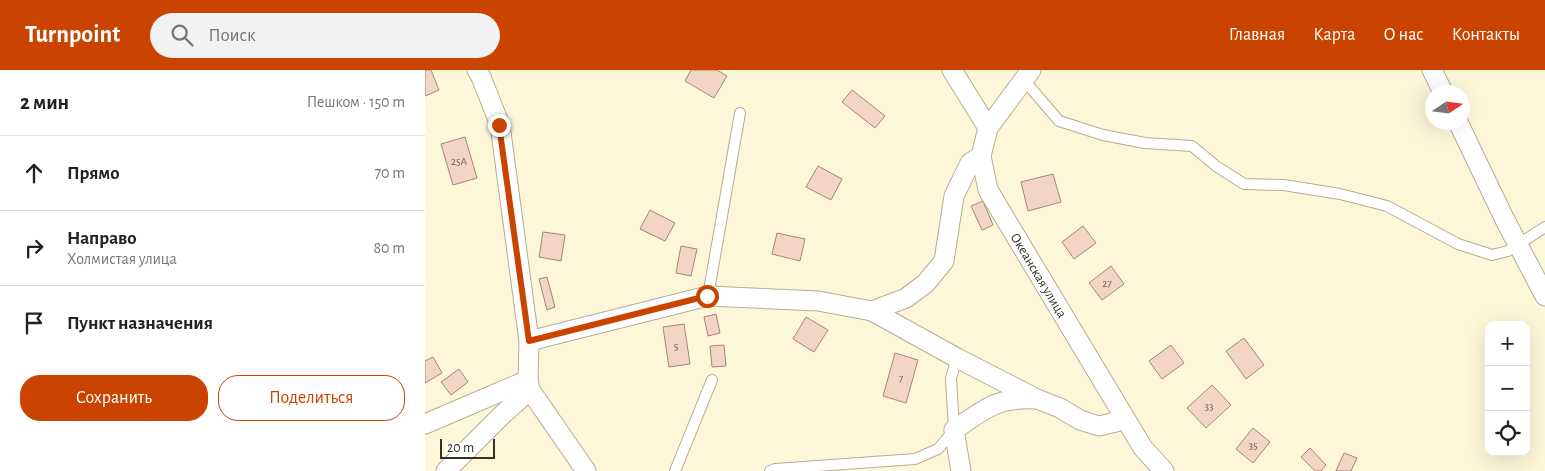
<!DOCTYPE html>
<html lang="ru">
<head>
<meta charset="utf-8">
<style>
  body { margin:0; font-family:"Alegreya Sans",sans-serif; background:#f2f2f2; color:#222 }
  .controls { position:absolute; right:15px; bottom:15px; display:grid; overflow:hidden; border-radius:10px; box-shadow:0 5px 20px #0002 }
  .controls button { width:45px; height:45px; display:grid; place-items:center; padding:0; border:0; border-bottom:1px solid #e0e0e0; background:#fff; color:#222; font:25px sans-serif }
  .compass { position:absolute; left:1000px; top:15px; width:45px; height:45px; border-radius:50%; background:#fff; box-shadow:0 5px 20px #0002; rotate:77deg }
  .scale { position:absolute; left:15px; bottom:12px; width:55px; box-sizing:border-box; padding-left:5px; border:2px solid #343226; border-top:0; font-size:14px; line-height:18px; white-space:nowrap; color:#343226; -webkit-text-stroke:4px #fff; paint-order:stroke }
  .stop { position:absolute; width:15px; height:15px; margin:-11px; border:4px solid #ca4400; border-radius:50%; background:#fff }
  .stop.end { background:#ca4400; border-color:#fff; box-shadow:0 1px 5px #0008 }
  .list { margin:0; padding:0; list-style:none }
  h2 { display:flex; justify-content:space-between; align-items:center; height:65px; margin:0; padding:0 20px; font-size:21px }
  h2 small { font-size:16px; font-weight:400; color:#767676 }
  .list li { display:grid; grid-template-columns:32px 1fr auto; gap:15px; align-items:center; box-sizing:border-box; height:75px; padding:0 20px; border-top:1px solid #e0e0e0 }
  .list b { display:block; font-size:19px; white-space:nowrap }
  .list p { margin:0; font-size:16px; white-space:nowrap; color:#767676 }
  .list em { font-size:16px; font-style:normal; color:#767676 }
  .actions { display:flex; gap:10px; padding:15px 20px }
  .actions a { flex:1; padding:11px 0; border:1px solid #ca4400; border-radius:20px; text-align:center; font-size:18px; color:#ca4400 }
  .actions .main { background:#ca4400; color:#fff }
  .icon { flex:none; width:28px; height:28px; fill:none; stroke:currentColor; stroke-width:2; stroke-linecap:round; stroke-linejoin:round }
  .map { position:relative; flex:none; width:1120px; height:401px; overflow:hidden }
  header { display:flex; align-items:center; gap:30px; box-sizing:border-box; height:70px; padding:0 25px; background:#ca4400; color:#fff }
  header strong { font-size:24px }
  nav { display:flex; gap:28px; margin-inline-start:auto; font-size:18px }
  .search { width:350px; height:45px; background:#f2f2f2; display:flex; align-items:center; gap:12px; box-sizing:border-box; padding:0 18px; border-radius:28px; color:#767676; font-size:19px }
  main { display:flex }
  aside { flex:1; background:#fff }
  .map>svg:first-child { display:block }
  .building { fill:#f3d5c5; stroke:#a38779 }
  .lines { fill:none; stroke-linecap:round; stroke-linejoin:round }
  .lane-casing { stroke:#b4ae92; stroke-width:12 }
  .street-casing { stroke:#b4ae92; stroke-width:21 }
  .lane { stroke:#fff; stroke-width:10 }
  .street { stroke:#fff; stroke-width:19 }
  .route { stroke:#ca4400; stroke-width:6 }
  .labels { text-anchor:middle; stroke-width:5; stroke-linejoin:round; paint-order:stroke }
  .number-label { font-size:11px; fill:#645b4e }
  .street-label { font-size:14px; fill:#343226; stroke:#fff }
</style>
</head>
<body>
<header>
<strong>Turnpoint</strong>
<div class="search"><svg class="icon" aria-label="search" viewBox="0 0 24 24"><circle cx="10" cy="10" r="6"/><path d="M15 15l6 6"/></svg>Поиск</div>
<nav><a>Главная</a><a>Карта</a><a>О нас</a><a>Контакты</a></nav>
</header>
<main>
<aside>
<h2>2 мин<small>Пешком · 150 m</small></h2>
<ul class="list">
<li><svg class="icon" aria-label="ahead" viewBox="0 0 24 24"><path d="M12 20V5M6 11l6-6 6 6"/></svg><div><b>Прямо</b></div><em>70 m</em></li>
<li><svg class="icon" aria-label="right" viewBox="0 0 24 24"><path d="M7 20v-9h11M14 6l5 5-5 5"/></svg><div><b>Направо</b><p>Холмистая улица</p></div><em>80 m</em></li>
<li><svg class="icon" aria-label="arrive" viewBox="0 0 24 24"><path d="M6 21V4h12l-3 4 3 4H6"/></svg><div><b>Пункт назначения</b></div></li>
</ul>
<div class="actions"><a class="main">Сохранить</a><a>Поделиться</a></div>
</aside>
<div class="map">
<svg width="1120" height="401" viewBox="0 0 1120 401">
  <rect width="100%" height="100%" fill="#fdf6d9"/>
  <!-- building -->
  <g class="building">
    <path d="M0 0H6L14 20 0 26Z"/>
    <path d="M266 0H292L302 6 289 28 260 11Z"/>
    <path d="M427 20 460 46 450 58 417 32Z"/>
    <path d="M40 67 52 108 28 115 16 74Z"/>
    <path d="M393 96 417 109 406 130 381 117Z"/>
    <path d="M628 104 636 132 603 141 596 112Z"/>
    <path d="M558 131 568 155 557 160 546 136Z"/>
    <path d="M225 140 250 153 240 171 215 159Z"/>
    <path d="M658 156 671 173 649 189 637 172Z"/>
    <path d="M118 162 140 165 136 191 114 187Z"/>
    <path d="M352 163 380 169 375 191 347 184Z"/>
    <path d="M256 176 272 179 266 206 251 203Z"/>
    <path d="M686 196 699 214 677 230 664 213Z"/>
    <path d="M122 207 130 237 122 240 114 209Z"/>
    <path d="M291 244 295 263 283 266 279 247Z"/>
    <path d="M381 247 403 260 389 282 368 269Z"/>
    <path d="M259 254 265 294 244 297 238 257Z"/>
    <path d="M819 268 839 295 821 309 801 281Z"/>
    <path d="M299 275 301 296 287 297 285 276Z"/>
    <path d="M746 275 759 293 737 309 724 291Z"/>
    <path d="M470 283 493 290 481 333 458 326Z"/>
    <path d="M8 287 17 303 0 313V291Z"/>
    <path d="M34 299 43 312 26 325 16 312Z"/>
    <path d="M787 315 806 335 781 358 762 338Z"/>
    <path d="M828 358 845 372 828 393 811 379Z"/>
    <path d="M885 378 901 395 896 401H890L876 387Z"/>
    <path d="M919 383 932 388 926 401H911Z"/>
  </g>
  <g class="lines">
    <defs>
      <g id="lane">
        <path d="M599 10 634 51 678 65 720 73 767 76 791 96 819 114 859 115 915 124 962 136 1033 174 1067 185 1083 181 1120 157"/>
        <path d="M283 226 315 43"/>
        <path d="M250 401 287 310"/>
        <path d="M345 401 350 399 490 389 513 379 529 360 526 308 532 288"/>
      </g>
      <g id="street">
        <path d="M52 0 56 7 75 55 104 271 103 310 105 320 161 401"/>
        <path id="s1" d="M527 0 563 58 556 86 563 120 718 378 739 401"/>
        <path d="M1007 0 1018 22"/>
        <path d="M1033 52 1080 150 1120 226"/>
        <path d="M563 58 606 0"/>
        <path d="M447 241 532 288 612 329 635 338 655 350 674 356 691 352 699 347"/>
        <path d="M104 271 283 226 393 231 447 241 481 228 501 213 519 191 529 126 545 93 556 86"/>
        <path d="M0 354 103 310"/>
        <path d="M21 401 77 345 105 320"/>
        <path d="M536 401 529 360C559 340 571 327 609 329"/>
      </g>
    </defs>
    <!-- lane casing -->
    <use href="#lane" class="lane-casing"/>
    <!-- street casing -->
    <use href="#street" class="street-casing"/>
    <!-- lane -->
    <use href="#lane" class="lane"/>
    <!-- street -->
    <use href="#street" class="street"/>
  </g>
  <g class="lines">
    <!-- route -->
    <path class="route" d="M74 55 104 271 282 226"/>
  </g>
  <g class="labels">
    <!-- number labels -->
    <g class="number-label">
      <text x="34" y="95">25А</text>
      <text x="682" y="217">27</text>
      <text x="251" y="280">5</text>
      <text x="476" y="312">7</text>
      <text x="784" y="340">33</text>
      <text x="828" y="379">35</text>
    </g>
    <!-- street labels -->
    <g class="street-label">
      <text dy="5" stroke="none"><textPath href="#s1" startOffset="231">Океанская улица</textPath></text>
    </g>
  </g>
</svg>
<div class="controls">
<button>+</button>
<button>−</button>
<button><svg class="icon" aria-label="locate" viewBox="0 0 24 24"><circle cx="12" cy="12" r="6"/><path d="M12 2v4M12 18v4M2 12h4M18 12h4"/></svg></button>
</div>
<svg class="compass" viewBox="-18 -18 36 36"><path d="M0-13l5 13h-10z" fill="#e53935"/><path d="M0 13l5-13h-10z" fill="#767676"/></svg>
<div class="scale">20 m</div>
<div class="stop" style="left:282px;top:226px"></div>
<div class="stop end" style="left:74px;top:55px"></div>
</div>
</main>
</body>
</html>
